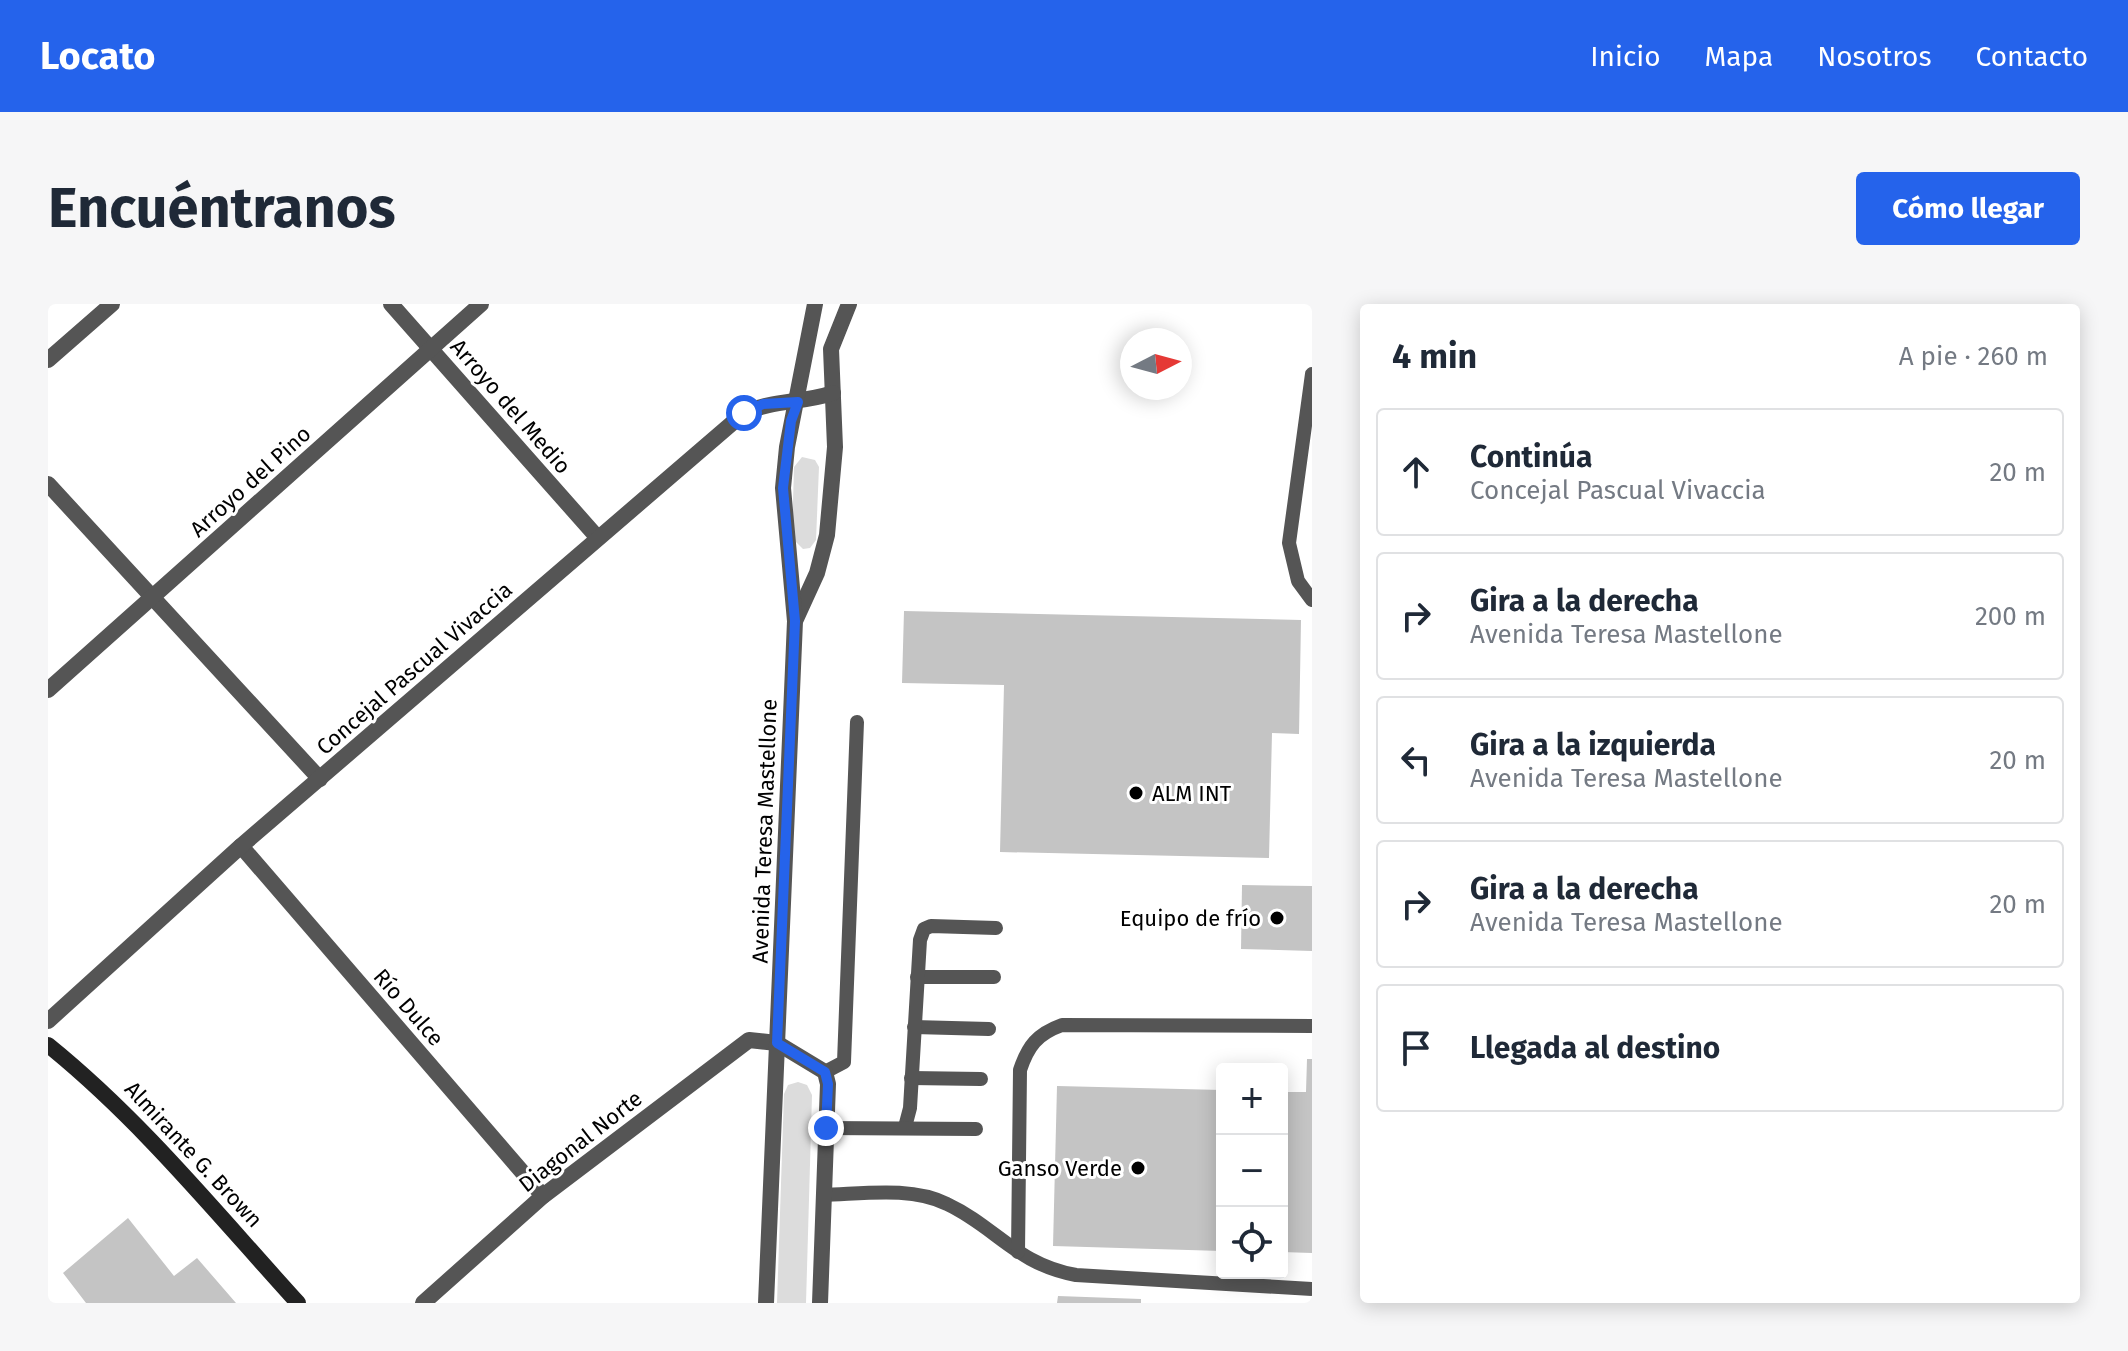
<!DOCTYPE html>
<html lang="es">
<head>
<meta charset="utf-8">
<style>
  body { margin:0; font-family:"Fira Sans",sans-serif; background:#f6f6f7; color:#1f2937 }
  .controls { position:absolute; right:24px; bottom:24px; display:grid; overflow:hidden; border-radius:8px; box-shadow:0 4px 20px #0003 }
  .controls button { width:72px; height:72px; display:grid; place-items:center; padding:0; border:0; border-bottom:2px solid #e0e1e3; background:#fff; color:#1f2937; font:40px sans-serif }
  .compass { position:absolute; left:1072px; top:24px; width:72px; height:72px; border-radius:50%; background:#fff; box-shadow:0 4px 20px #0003; rotate:84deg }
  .stop { position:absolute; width:24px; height:24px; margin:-18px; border:6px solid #2563eb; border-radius:50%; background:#fff }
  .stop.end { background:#2563eb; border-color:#fff; box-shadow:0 2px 8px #0008 }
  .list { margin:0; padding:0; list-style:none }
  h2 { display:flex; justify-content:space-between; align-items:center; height:104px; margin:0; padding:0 32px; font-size:34px }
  h2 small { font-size:26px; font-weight:400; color:#747a83 }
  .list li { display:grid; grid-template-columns:52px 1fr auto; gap:24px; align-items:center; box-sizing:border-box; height:128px; margin:0 16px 16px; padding:0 16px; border:2px solid #e0e1e3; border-radius:8px }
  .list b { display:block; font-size:30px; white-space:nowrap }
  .list p { margin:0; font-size:26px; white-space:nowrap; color:#747a83 }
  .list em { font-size:26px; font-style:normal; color:#747a83 }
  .icon { flex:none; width:44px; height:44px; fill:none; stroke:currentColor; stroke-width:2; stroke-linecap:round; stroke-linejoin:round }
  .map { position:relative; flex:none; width:1264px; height:999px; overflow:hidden; border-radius:8px }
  header { display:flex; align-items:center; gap:48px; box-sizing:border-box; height:112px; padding:0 40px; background:#2563eb; color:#fff }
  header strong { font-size:38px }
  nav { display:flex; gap:44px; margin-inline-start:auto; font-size:28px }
  .intro { display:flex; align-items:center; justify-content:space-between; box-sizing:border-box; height:192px; padding:0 48px }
  h1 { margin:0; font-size:56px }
  .button { padding:20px 36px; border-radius:8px; background:#2563eb; color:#fff; font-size:28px; font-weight:700 }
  main { display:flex; gap:48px; padding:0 48px }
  aside { flex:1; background:#fff; border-radius:8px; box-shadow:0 4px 20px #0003 }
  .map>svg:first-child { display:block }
  .green { fill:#dcdcdc }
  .building { fill:#c4c4c4 }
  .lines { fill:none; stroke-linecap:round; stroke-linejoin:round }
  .lane { stroke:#555; stroke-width:14 }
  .street { stroke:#555; stroke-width:16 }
  .secondary { stroke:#222; stroke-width:16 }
  .route { stroke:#2563eb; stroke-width:10 }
  .poi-dot { fill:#000; stroke:#fff; stroke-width:3 }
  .labels { text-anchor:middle; stroke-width:6; stroke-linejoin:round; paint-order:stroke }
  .street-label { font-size:22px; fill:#000; stroke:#fff }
  .poi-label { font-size:22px; fill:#000; stroke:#fff; text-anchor:end }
</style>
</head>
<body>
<header>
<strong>Locato</strong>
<nav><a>Inicio</a><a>Mapa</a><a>Nosotros</a><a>Contacto</a></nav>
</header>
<div class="intro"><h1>Encuéntranos</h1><a class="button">Cómo llegar</a></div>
<main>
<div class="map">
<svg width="1264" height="999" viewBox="0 0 1264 999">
  <rect width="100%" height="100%" fill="#fff"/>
  <!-- green -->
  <g class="green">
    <path d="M754 153 767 156 771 163 768 236 762 244 755 245 744 234 746 163Z"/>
    <path d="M750 778 759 781 764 791 758 999H729L736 790 740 781Z"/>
  </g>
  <!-- building -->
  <g class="building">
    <path d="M856 307 1253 316 1251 430 1224 429 1221 554 952 548 956 381 854 379Z"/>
    <path d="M1194 581 1264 582V647L1193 645Z"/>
    <path d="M1259 755H1264V949L1234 948V788H1258Z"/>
    <path d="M1009 782 1174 786V947L1005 942Z"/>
    <path d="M80 914 126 972 149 954 188 999H38L15 969Z"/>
    <path d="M1010 992 1093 995V999H1009Z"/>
  </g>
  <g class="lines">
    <!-- lane -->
    <g class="lane">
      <path d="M1264 70 1241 239 1250 277 1264 296"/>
      <path d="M869 673H946"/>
      <path d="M866 723 941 725"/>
      <path d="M777 768 796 758 809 418"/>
      <path d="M863 774 933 775"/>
      <path d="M857 823 862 804 872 636 876 625 883 622 948 624"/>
      <path d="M778 824 928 825"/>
      <path d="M775 891C814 890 863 882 899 900 948 923 968 960 1028 971L1264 985"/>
      <path d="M970 948 972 766C980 742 989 730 1014 721L1264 722"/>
    </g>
    <!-- street -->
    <g class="street">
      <path d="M343 0 549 233"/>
      <path d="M0 56 64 0"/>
      <path d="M0 180 272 475"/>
      <path d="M748 315 769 269 779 231 787 143 783 45 801 0"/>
      <path d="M0 386 433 0"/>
      <path d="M193 542 495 892"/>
      <path d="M0 717 193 542 696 109C725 96 755 99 785 89"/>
      <path d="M375 999 495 892 701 736 729 739 777 768 780 780 772 999"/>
      <path d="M718 999 747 317 735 184 739 143 767 0"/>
    </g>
    <!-- secondary -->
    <path class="secondary" d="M0 741C94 817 169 910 250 999"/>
  </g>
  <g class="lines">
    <!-- route -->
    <path class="route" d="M696 109 715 100 750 98 743 117 735 184 747 317 729 739 777 768 780 780 778 824"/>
  </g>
  <!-- markers -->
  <g class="poi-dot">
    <circle cx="1088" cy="489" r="8"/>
    <circle cx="1229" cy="614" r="8"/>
    <circle cx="1090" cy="864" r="8"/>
  </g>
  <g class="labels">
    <!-- street labels -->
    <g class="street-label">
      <text transform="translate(463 102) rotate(49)" y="8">Arroyo del Medio</text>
      <text transform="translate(202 177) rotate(-42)" y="8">Arroyo del Pino</text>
      <text transform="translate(366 364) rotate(-41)" y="8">Concejal Pascual Vivaccia</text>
      <text transform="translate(716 527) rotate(-88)" y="8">Avenida Teresa Mastellone</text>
      <text transform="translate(361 703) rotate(49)" y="8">Río Dulce</text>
      <text transform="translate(532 837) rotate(-38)" y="8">Diagonal Norte</text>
      <text transform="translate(146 850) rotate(47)" y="8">Almirante G. Brown</text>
    </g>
    <!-- poi labels -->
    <g class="poi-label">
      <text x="1104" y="497" text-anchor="start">ALM INT</text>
      <text x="1213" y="622">Equipo de frío</text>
      <text x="1074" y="872">Ganso Verde</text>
    </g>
  </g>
</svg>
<div class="controls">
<button>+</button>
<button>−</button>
<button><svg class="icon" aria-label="locate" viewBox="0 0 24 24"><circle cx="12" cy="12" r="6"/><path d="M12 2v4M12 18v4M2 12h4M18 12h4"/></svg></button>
</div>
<svg class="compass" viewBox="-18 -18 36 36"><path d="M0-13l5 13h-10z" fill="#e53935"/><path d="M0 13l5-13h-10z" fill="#747a83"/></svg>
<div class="stop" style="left:696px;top:109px"></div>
<div class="stop end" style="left:778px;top:824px"></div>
</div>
<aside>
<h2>4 min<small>A pie · 260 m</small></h2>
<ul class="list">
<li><svg class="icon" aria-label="ahead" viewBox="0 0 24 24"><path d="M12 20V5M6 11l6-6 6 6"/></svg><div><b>Continúa</b><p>Concejal Pascual Vivaccia</p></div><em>20 m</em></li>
<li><svg class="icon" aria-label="right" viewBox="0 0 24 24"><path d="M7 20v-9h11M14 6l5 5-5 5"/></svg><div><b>Gira a la derecha</b><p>Avenida Teresa Mastellone</p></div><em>200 m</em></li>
<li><svg class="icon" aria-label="left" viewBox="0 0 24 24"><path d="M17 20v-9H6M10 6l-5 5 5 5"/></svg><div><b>Gira a la izquierda</b><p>Avenida Teresa Mastellone</p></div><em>20 m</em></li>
<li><svg class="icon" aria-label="right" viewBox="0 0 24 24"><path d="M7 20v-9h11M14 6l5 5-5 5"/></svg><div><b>Gira a la derecha</b><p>Avenida Teresa Mastellone</p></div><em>20 m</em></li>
<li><svg class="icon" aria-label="arrive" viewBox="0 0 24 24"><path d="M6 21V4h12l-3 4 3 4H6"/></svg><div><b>Llegada al destino</b></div></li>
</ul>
</aside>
</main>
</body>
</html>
